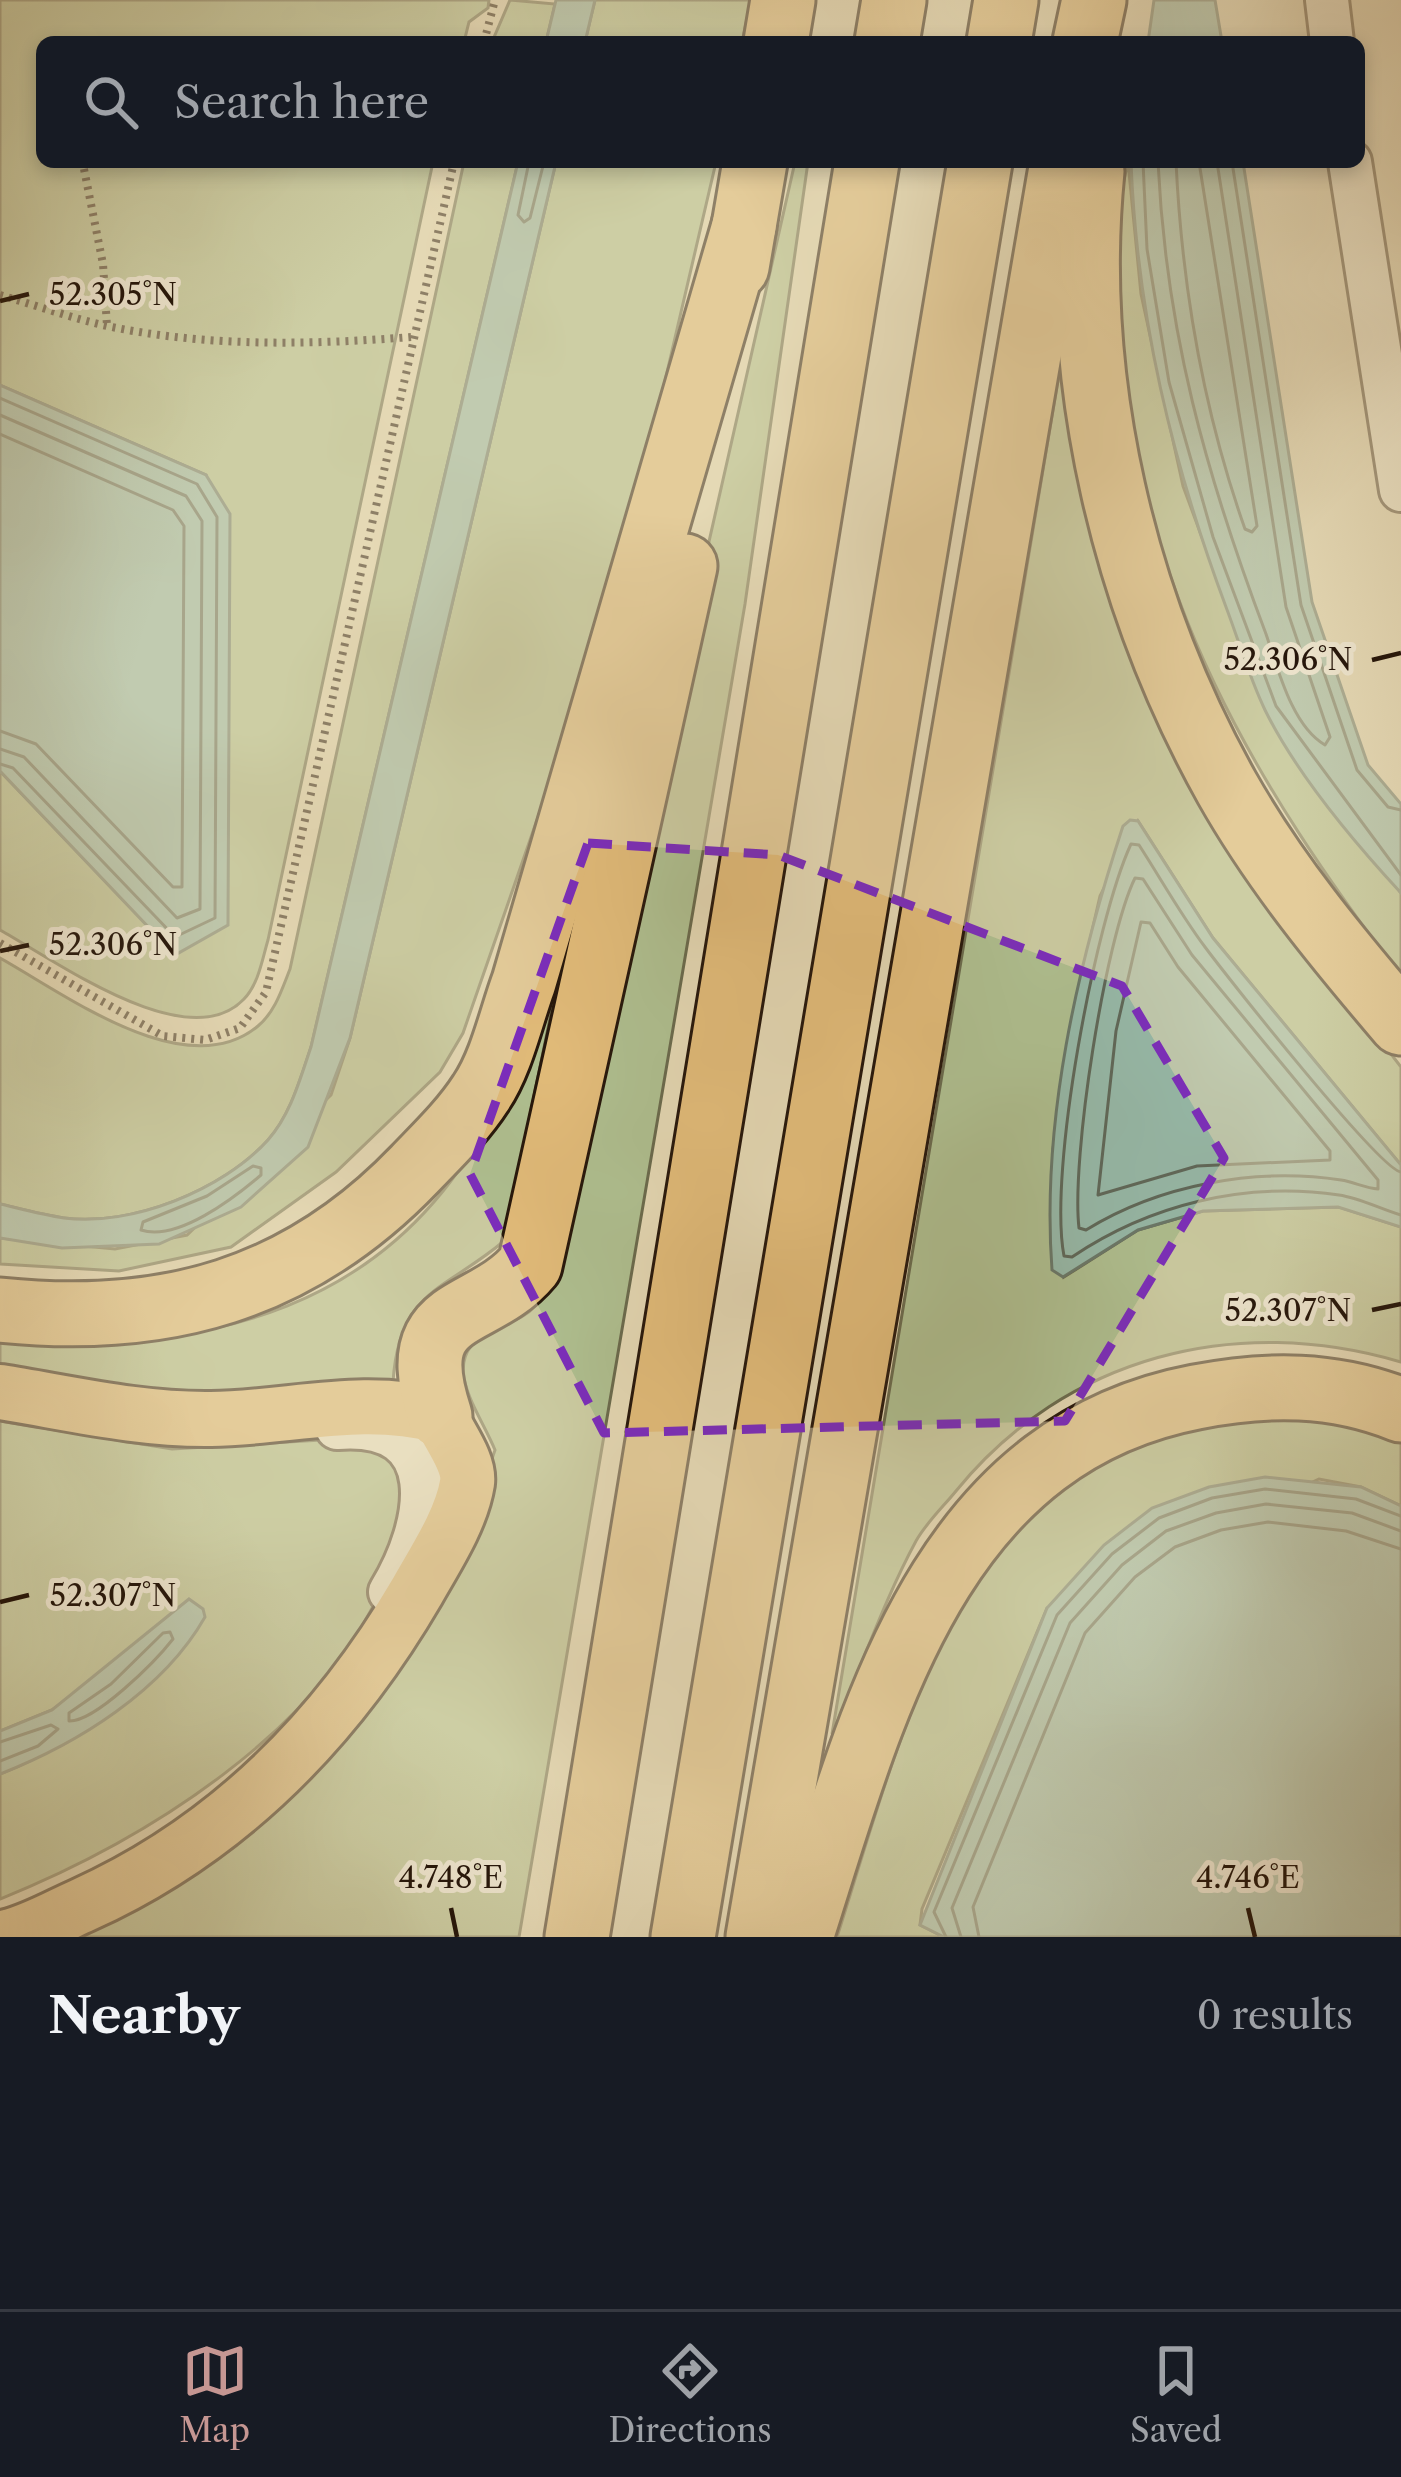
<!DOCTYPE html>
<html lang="en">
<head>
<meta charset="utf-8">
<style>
  body { margin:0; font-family:"Libre Caslon Text",serif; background:#242831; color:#f1f3f6 }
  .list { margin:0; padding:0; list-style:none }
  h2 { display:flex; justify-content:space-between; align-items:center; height:156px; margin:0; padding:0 48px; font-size:51px }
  h2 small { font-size:39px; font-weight:400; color:#9ea1a6 }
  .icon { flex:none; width:66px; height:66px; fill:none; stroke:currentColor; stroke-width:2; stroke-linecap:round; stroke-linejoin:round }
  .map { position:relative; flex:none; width:1401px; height:1937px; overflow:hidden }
  .search { position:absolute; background:#171b24; box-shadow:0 6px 18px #0003; left:36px; right:36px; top:36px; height:132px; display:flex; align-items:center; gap:30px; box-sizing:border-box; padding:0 42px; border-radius:18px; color:#9ea1a6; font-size:45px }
  .sheet { height:372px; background:#171b24 }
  nav { display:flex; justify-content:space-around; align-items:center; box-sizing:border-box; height:168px; border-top:3px solid #363941; background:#171b24; font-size:33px; color:#9ea1a6 }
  nav a { display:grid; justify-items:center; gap:6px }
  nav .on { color:#c59692 }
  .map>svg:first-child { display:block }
  .green { fill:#afc091; stroke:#6a6b4e; stroke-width:3 }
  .water { fill:#96baaa; stroke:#69786a; stroke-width:3 }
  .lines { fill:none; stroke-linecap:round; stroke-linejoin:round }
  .shore { stroke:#5e685a; stroke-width:3 }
  .minor-casing { stroke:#554736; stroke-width:48 }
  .major-casing { stroke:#25160b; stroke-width:60 }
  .highway-casing { stroke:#25160b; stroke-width:69 }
  .path { stroke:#25160b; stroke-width:8; stroke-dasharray:3 6; stroke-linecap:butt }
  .minor { stroke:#eee6cf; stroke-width:42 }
  .major { stroke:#e2bc7a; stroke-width:54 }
  .highway { stroke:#e2bc7a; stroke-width:63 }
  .marked { fill:none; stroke:#7b2cbf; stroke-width:9; stroke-dasharray:24 15; stroke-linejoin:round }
  .ticks { fill:none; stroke:#25160b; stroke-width:4.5 }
  .ticks-label { font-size:30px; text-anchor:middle; fill:#25160b; stroke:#eee6cf; stroke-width:10; stroke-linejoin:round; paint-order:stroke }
</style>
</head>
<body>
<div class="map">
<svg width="1401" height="1937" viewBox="0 0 1401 1937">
  <rect width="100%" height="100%" fill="#e5d9b5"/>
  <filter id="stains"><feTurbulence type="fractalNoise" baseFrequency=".00167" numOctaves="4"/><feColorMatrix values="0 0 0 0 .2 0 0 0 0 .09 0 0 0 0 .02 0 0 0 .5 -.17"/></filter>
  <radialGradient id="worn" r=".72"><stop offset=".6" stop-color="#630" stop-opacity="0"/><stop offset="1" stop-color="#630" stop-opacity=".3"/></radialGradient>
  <!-- green -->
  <g class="green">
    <path d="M0 0H489L488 8 469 22 464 42H42V162H433L268 940C262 960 259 983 244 999 188 1058 55 960 0 930V771L175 954 206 475 0 385Z"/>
    <path d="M510 0 555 4 546 42H492Z"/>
    <path d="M595 0H751L742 42H585Z"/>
    <path d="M464 162H518L311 1047C300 1079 291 1114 268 1140 223 1190 131 1227 64 1218 43 1215 21 1209 0 1204V958C65 994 186 1086 258 1026 275 1012 282 989 290 969Z"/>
    <path d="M556 162H716L647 458 555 768 463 1033 440 1072 336 1172 231 1247 119 1271 0 1264V1238L115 1249 187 1235 331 1095 350 1038Z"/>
    <path d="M795 162H808L745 604 519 1937H50L125 1902 465 1537 495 1450C478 1408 433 1357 495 1328 511 1321 524 1319 536 1305Z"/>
    <path d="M1128 162 1141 294 1183 486 1266 711 1401 893V977C1254 784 1145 599 1122 352 1116 286 1111 227 1128 162Z"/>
    <path d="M1069 314 1085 453 1381 1041 1401 1067V1165L1213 938 1138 821 1100 896 1071 1023 1053 1149 1064 1277 1138 1230 1203 1211 1339 1207 1401 1227V1362C1236 1313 1066 1356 956 1491 943 1507 926 1523 916 1541 883 1602 860 1671 832 1734Z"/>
    <path d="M588 835 504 1241C445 1291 399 1289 393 1382L255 1406 0 1383V1340C206 1355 394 1311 494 1111 509 1082 516 1047 527 1016 547 955 568 895 588 835Z"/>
    <path d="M1251 1414 1341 1418 1401 1436V1506L1361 1487 1319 1479 1047 1608 922 1909 920 1925 944 1937H837C890 1772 940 1552 1102 1459 1148 1433 1201 1425 1251 1414Z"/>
    <path d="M0 1421 172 1449 372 1437 413 1485C403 1517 397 1552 384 1583 321 1732 144 1841 0 1899V1774C61 1750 109 1714 160 1673L103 1674 52 1710 0 1731Z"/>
  </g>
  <!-- water -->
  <g class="water">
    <path d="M556 0H595L585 42H546Z"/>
    <path d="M1154 0H1215L1222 42H1148Z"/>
    <path d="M518 162H556L350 1038 308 1147 241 1207 159 1244 62 1248 0 1238V1204C21 1209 43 1215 64 1218 131 1227 223 1190 268 1140 291 1114 300 1079 311 1047Z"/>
    <path d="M1131 162H1243L1312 602 1368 765 1401 804V893C1352 840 1297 775 1265 710 1249 677 1239 641 1226 607 1172 462 1137 317 1131 162Z"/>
    <path d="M0 385 206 475 230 514 228 925 175 955 0 771Z"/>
    <path d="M1130 820 1138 821 1213 938 1401 1165V1227L1338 1207 1203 1211 1138 1230 1063 1277 1052 1270C1041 1122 1077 966 1123 826Z"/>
    <path d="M1265 1477 1361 1487 1401 1506V1937H944L920 1925 1047 1608 1104 1545 1152 1508 1209 1487Z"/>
    <path d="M189 1599 203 1609 205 1617C163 1691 77 1744 0 1774V1731L52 1710Z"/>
  </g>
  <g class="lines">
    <!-- shore -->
    <g class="shore">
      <path d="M529 162 518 215 524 222 530 218 544 162"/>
      <path d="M1143 162 1147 249 1169 382 1213 537 1276 706 1401 875"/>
      <path d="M1158 162C1166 332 1206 475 1266 634 1278 669 1292 726 1325 745L1330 737 1286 607 1217 162"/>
      <path d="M1176 162C1182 287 1203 410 1245 529L1252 532 1257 526 1199 162"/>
      <path d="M1232 162 1301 605 1357 770 1388 807 1401 810"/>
      <path d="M0 398 197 484 217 517 215 918 175 937 13 768 0 764"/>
      <path d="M0 415 186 496 202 521 200 909 177 918 24 757 0 749"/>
      <path d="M0 434 173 510 184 526 182 887H173L36 744 0 731"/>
      <path d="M1135 878 1143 879 1192 955 1378 1180V1189C1365 1188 1354 1182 1341 1180 1255 1167 1159 1185 1086 1230L1079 1228C1071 1159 1105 939 1135 878Z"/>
      <path d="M1141 922 1150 923 1178 967 1330 1151V1160L1197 1166 1098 1195 1116 1031Z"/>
      <path d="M253 1166 261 1168V1175C234 1198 177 1242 141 1230L143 1222 207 1196Z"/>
      <path d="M1401 1172C1380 1170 1228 978 1205 947 1181 915 1161 879 1139 845L1131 844C1095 922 1048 1172 1064 1256L1072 1257C1149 1205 1244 1181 1339 1195 1360 1198 1380 1209 1401 1215"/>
      <path d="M163 1633 170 1632 173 1639C155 1662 95 1722 69 1721V1713L111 1684Z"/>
      <path d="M0 1742 51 1725 58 1729 38 1746 0 1761"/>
      <path d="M946 1937 934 1912 1057 1615 1112 1554 1159 1518 1212 1498 1265 1489 1356 1499 1401 1516"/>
      <path d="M961 1937 952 1908 1070 1623 1122 1565 1166 1531 1216 1513 1266 1504 1352 1513 1401 1531"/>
      <path d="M979 1937 973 1907 1085 1633 1135 1577 1175 1547 1221 1530 1268 1522 1346 1531 1401 1549"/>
    </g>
    <defs>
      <g id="minor">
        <path d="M1327 0 1332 42"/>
        <path d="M1350 162 1401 490"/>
        <path d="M337 1428C450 1419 431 1525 390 1592"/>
      </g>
      <path id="major" d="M0 1392C69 1403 140 1420 211 1419 290 1418 362 1395 440 1416 448 1435 470 1462 467 1483 461 1520 435 1559 417 1591 337 1728 229 1839 83 1905 58 1916 33 1931 7 1937"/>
      <g id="highway">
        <path d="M776 42 783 0"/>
        <path d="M887 42 894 0"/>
        <path d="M999 42 1006 0"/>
        <path d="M1085 42 1094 0"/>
        <path d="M1092 171C1071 381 1124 604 1227 788 1275 873 1338 949 1401 1023"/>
        <path d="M737 267 755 162"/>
        <path d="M0 1310C165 1327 299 1290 415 1169 438 1145 463 1121 481 1093 502 1062 511 1017 524 982L744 226"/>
        <path d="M440 1416C402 1300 481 1324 530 1265L685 566"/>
        <path d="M577 1937 867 162"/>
        <path d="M683 1937 980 162"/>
        <path d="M758 1937 1062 162"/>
        <path d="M801 1937C871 1720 934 1447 1196 1397 1267 1383 1334 1383 1401 1410"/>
      </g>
    </defs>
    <!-- minor casing -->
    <use href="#minor" class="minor-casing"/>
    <!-- major casing -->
    <use href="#major" class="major-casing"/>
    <!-- highway casing -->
    <use href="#highway" class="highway-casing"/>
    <!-- path -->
    <g class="path">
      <path d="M484 42 495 0"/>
      <path d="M84 169 103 264 107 326"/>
      <path d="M0 295C35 305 71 318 107 326 207 347 309 345 411 337"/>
      <path d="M0 943 163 1036 205 1040 240 1028 266 992 454 162"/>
    </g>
    <!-- minor -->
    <use href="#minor" class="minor"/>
    <!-- major -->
    <use href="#major" class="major"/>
    <!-- highway -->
    <use href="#highway" class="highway"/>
  </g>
  <!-- marked area -->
  <path d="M0 0H1401V1937H0ZM588 843 778 855 1122 986 1224 1158 1065 1421 604 1433 470 1174Z" fill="#e5d9b5" fill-opacity=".55" fill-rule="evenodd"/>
  <path class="marked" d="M588 843 778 855 1122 986 1224 1158 1065 1421 604 1433 470 1174Z"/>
  <!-- ticks -->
  <path class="ticks" d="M0 301 29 294M1372 660 1401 653M0 951 29 945M1372 1310 1401 1304M0 1602 29 1595M451 1908 457 1937M1248 1908 1255 1937"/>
  <g class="ticks-label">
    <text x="113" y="305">52.305°N</text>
    <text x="1288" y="670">52.306°N</text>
    <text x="113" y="955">52.306°N</text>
    <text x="1288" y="1321">52.307°N</text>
    <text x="113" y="1606">52.307°N</text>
    <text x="451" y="1888">4.748°E</text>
    <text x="1248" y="1888">4.746°E</text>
  </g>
  <rect width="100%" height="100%" filter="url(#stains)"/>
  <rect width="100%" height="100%" fill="url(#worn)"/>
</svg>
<div class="search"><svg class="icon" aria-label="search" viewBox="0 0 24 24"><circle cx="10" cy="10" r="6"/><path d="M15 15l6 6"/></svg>Search here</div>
</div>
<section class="sheet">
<h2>Nearby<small>0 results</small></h2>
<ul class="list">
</ul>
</section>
<nav>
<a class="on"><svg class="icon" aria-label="map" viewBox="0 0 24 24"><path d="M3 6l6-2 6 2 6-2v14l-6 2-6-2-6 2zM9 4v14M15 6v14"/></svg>Map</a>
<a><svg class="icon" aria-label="directions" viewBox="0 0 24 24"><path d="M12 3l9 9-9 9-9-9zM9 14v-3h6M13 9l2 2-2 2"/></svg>Directions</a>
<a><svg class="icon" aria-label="saved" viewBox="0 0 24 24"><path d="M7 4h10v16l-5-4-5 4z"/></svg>Saved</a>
</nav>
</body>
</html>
